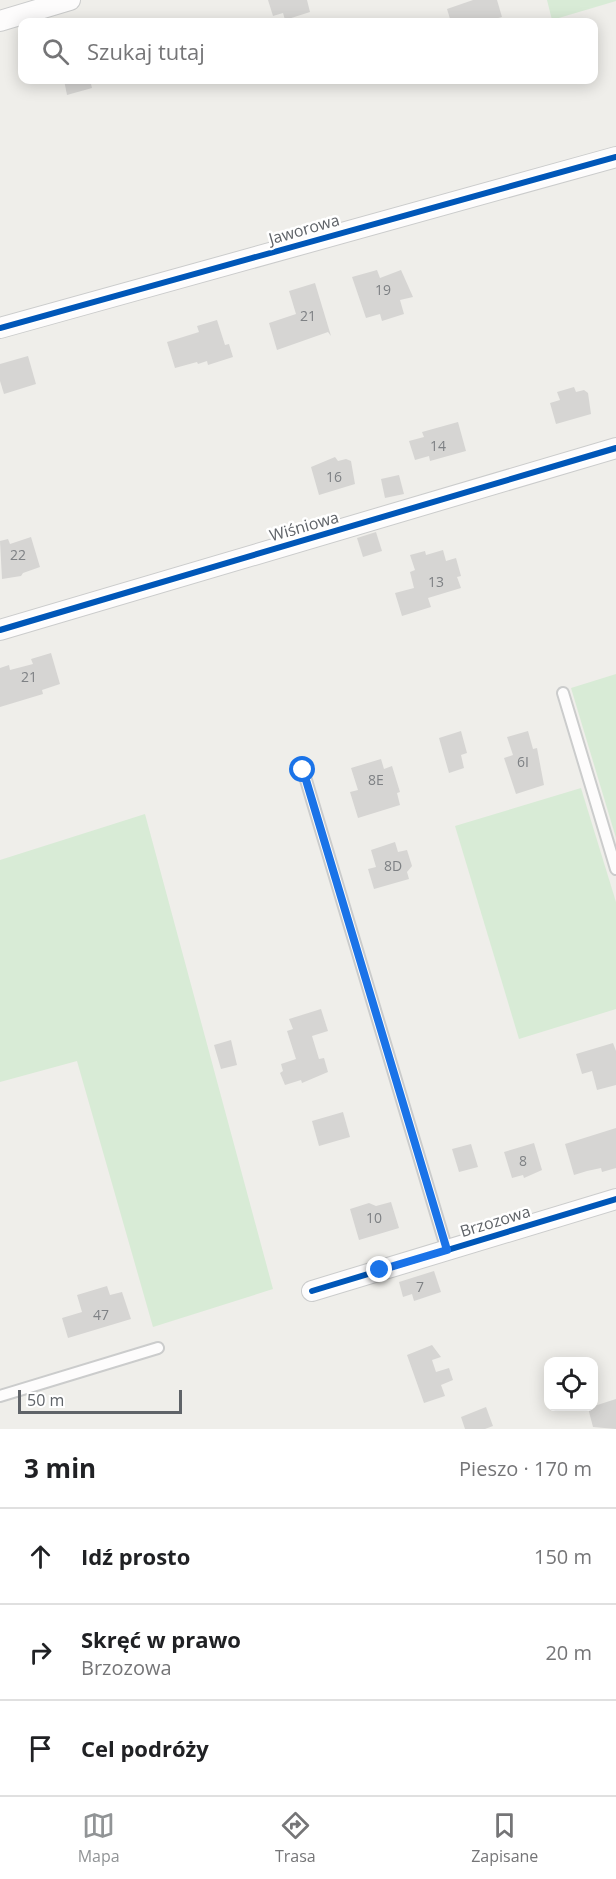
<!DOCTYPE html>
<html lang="pl">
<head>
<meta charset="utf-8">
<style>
  body { margin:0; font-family:"Open Sans",sans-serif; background:#f2f2f2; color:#202124 }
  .controls { position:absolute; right:18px; bottom:18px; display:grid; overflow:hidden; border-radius:12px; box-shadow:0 3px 15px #0003 }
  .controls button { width:54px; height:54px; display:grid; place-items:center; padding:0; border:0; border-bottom:2px solid #e0e0e0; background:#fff; color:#202124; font:30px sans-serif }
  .scale { position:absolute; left:18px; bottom:15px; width:164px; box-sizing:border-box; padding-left:6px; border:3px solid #5f6368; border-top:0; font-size:16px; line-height:21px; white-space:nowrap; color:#5f6368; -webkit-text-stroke:4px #fff; paint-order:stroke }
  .stop { position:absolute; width:18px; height:18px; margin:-14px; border:4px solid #1a73e8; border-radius:50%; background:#fff }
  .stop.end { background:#1a73e8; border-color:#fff; box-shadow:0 2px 6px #0008 }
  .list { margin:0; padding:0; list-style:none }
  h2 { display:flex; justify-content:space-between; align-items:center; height:78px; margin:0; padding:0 24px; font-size:26px }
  h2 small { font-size:20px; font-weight:400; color:#757577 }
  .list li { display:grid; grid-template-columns:39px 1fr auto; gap:18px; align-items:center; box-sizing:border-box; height:96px; padding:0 24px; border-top:2px solid #e0e0e0 }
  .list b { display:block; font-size:22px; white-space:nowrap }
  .list p { margin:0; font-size:20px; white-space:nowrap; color:#757577 }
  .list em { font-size:20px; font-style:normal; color:#757577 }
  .icon { flex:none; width:33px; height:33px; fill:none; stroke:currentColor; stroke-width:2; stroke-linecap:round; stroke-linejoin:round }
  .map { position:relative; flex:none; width:616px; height:1429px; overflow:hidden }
  .search { position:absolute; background:#fff; box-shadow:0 3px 15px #0003; left:18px; right:18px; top:18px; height:66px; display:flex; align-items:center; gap:15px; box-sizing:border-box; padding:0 21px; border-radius:12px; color:#757577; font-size:22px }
  .sheet { height:366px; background:#fff }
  nav { display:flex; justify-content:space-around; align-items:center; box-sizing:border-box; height:84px; border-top:2px solid #e0e0e0; background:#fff; font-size:16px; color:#757577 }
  nav a { display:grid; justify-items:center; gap:3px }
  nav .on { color:#919496 }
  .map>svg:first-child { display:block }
  .green { fill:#d8ebd6 }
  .building { fill:#d6d5d3 }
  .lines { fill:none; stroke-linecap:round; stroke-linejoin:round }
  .lane-casing { stroke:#cbcccc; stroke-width:14 }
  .street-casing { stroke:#cbcccc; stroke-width:22 }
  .lane { stroke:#fdfcfc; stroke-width:10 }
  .street { stroke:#fdfcfc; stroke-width:20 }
  .cycleway-casing { stroke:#fff; stroke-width:10 }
  .cycleway { stroke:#0057b8; stroke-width:6 }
  .route { stroke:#1a73e8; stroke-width:8 }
  .labels { text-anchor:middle; stroke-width:5; stroke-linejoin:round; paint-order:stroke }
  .number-label { font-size:14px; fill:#7e8184 }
  .street-label { font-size:16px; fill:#5f6368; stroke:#fff }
</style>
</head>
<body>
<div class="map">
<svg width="616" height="1429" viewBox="0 0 616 1429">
  <rect width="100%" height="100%" fill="#efeeea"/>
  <!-- green -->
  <g class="green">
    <path d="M547 0H616V1L552 20Z"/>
    <path d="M616 674V838L571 688Z"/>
    <path d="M581 788 616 902V1009L519 1039 455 826Z"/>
    <path d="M145 814 273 1289 153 1327 77 1061 0 1082V860Z"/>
  </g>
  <!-- building -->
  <g class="building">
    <path d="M268 0H307L310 12 285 20 283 13 273 16Z"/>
    <path d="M473 0H497L502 17 484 22H451L447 9Z"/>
    <path d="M64 80H100L101 81 91 84 92 88 67 95Z"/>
    <path d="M377 270 380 278 401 270 413 297 400 300 404 314 382 321 380 314 366 318 352 277Z"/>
    <path d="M315 283 331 336 328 332 277 350 269 323 296 314 289 291Z"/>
    <path d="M217 320 225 345 229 344 233 357 208 365 207 361 198 364 197 362 175 368 167 342 199 332 197 326Z"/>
    <path d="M28 356 36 384 4 394 0 381V364Z"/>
    <path d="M574 387 576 392 584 390 588 393 591 414 556 424 550 403 560 400 557 392Z"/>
    <path d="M458 422 466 451 430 461 429 456 415 460 409 441 424 437 422 432Z"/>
    <path d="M335 457 338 461 346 459 351 461 355 484 319 495 311 467Z"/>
    <path d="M399 475 404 494 385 498 381 479Z"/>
    <path d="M376 532 382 551 363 557 357 538Z"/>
    <path d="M31 537 40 567 23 573 21 576 2 579 0 541 8 539 10 544Z"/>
    <path d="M443 550 446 561 456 558 461 576 457 577 461 588 428 598 431 607 402 616 395 593 414 588 410 572 415 570 410 555 425 551 426 555Z"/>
    <path d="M51 653 60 684 42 690 43 694 0 707V668L9 665 10 670 33 664 31 659Z"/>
    <path d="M461 731 467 753 461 755 464 768 449 773 439 738Z"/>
    <path d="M528 731 533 749 537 748 544 785 516 794 504 758 513 755 507 737Z"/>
    <path d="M381 759 384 769 392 766 400 792 397 793 400 805 358 818 350 792 358 790 351 768Z"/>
    <path d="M395 842 398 852 407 850 412 866 407 872 409 879 374 889 368 869 376 867 371 850Z"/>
    <path d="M321 1009 328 1031 312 1036 319 1059 324 1058 328 1072 302 1083 301 1080 285 1085 280 1073 283 1071 281 1064 296 1059 287 1031 293 1029 289 1019Z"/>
    <path d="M231 1040 237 1065 221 1069 214 1045Z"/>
    <path d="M613 1043 616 1051V1085L597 1090 592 1071 582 1074 576 1054Z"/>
    <path d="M343 1112 350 1137 319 1146 312 1121Z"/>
    <path d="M616 1128V1168L602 1172 601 1168 587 1171 574 1175 565 1144Z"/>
    <path d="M534 1143 542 1170 524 1178 523 1175 512 1178 504 1152Z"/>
    <path d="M471 1144 478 1167 459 1172 452 1149Z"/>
    <path d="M391 1202 399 1228 359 1240 350 1209 369 1203 376 1206Z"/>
    <path d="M434 1271 441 1292 414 1301 412 1294 403 1297 399 1282Z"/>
    <path d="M107 1286 110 1295 122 1292 131 1319 68 1338 62 1318 82 1312 77 1295Z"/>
    <path d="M432 1345 441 1357 432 1360 436 1372 449 1368 453 1380 441 1385 445 1396 424 1403 407 1355Z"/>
    <path d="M616 1399V1429L593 1427 588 1408Z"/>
    <path d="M486 1407 493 1426 485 1429H465L461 1417Z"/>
  </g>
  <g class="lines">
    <defs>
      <g id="lane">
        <path d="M563 693 616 869"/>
        <path d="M303 770 447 1250"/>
        <path d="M0 1396 158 1348"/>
      </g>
      <g id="street">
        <path d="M0 21 70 0"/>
        <path d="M0 328 616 157"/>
        <path d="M0 630 616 448"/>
        <path d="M312 1291 616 1199"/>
      </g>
    </defs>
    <!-- lane casing -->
    <use href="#lane" class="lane-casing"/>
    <!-- street casing -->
    <use href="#street" class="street-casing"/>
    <!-- lane -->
    <use href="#lane" class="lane"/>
    <!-- street -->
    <use href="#street" class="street"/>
    <defs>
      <g id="cycleway">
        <path d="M0 328 616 157"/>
        <path d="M0 630 616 448"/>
        <path d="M312 1291 616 1199"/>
      </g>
    </defs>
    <!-- cycleway casing -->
    <use href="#cycleway" class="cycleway-casing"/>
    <!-- cycleway -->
    <use href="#cycleway" class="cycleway"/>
  </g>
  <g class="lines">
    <!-- route -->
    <path class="route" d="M303 770 447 1250 380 1270"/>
  </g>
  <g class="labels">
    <!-- number labels -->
    <g class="number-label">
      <text x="383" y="295">19</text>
      <text x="308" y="321">21</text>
      <text x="438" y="451">14</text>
      <text x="334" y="482">16</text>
      <text x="18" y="560">22</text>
      <text x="436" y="587">13</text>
      <text x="29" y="682">21</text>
      <text x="523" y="767">6I</text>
      <text x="376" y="785">8E</text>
      <text x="393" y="871">8D</text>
      <text x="523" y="1166">8</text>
      <text x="374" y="1223">10</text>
      <text x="420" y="1292">7</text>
      <text x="101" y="1320">47</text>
    </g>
    <!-- street labels -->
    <g class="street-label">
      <text transform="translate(304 229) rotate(-16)" y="6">Jaworowa</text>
      <text transform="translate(304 526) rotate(-16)" y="6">Wiśniowa</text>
      <text transform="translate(495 1221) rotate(-17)" y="6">Brzozowa</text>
    </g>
  </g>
</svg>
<div class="controls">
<button><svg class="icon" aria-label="locate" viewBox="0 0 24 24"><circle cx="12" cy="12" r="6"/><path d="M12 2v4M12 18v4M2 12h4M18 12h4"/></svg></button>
</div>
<div class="scale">50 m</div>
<div class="stop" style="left:303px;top:770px"></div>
<div class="stop end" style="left:380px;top:1270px"></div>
<div class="search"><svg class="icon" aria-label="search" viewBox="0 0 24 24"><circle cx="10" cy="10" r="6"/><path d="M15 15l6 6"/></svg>Szukaj tutaj</div>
</div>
<section class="sheet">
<h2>3 min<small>Pieszo · 170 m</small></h2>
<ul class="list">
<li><svg class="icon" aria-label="ahead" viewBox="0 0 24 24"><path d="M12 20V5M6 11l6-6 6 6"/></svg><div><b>Idź prosto</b></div><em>150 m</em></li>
<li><svg class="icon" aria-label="right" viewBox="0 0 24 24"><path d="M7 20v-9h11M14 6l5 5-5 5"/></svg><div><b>Skręć w prawo</b><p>Brzozowa</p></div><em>20 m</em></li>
<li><svg class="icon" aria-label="arrive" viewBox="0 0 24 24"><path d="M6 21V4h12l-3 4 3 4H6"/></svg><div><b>Cel podróży</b></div></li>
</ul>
</section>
<nav>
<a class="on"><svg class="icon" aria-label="map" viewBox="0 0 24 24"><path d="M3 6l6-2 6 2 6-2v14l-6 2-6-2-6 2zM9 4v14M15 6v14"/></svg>Mapa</a>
<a><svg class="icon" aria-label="directions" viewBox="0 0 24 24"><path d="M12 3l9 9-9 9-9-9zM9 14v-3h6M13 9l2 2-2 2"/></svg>Trasa</a>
<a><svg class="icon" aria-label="saved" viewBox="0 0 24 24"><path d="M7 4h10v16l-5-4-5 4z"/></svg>Zapisane</a>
</nav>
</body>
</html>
